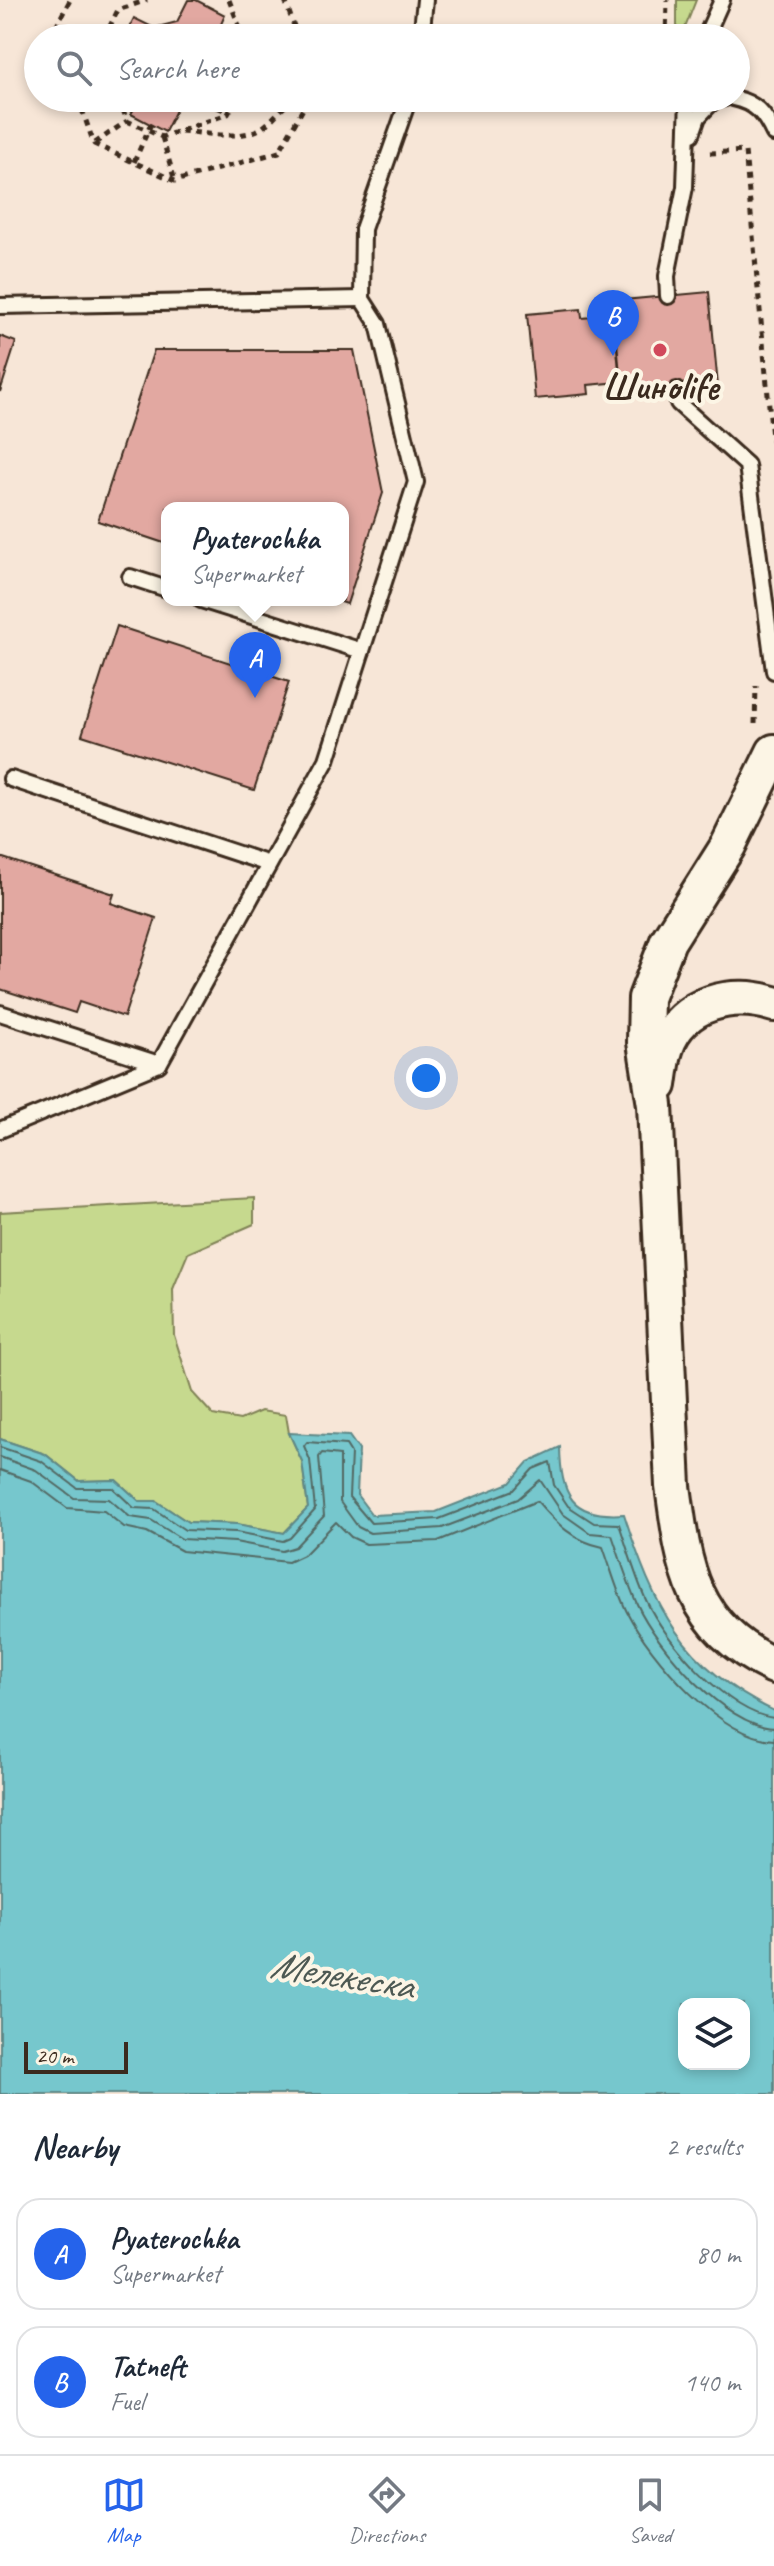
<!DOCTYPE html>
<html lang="en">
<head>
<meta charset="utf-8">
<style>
  body { margin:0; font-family:Caveat,sans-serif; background:#f2f2f3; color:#1f2937 }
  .controls { position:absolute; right:24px; bottom:24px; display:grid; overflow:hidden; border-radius:16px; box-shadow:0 4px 12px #0003 }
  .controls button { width:72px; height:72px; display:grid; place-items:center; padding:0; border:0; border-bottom:2px solid #e0e1e3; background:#fff; color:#1f2937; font:40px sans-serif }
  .scale { position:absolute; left:24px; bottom:20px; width:104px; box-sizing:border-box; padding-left:8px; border:4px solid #3b2a1e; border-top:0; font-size:22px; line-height:28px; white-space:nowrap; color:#3b2a1e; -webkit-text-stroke:6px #fcf5e5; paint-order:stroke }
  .you { position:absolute; left:426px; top:1078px; width:28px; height:28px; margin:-20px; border:6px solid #fff; border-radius:50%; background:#1a73e8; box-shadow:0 0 0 12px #1a73e833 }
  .badge { display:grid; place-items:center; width:52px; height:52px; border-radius:50%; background:#2563eb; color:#fff; font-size:26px; font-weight:700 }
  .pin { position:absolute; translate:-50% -66px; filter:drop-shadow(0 2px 4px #0008) }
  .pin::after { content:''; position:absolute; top:42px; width:28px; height:24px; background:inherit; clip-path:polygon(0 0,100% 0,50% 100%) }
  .popup { position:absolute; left:161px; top:502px; width:188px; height:104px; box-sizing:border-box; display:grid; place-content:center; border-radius:16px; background:#fff; filter:drop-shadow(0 2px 6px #0005); font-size:26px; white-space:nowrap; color:#747a83 }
  .popup b { font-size:30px; color:#1f2937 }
  .popup::after { content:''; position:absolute; left:50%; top:100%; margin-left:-16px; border:16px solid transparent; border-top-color:#fff }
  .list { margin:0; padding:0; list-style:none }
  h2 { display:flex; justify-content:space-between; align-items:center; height:104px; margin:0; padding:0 32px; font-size:34px }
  h2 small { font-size:26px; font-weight:400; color:#747a83 }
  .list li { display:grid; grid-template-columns:52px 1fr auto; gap:24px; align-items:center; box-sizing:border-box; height:112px; margin:0 16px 16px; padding:0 16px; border:2px solid #e0e1e3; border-radius:24px }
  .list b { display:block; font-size:30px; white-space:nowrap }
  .list p { margin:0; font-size:26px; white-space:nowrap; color:#747a83 }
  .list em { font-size:26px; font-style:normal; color:#747a83 }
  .icon { flex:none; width:44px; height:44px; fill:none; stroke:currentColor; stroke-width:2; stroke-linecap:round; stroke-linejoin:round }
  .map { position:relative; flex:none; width:774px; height:2094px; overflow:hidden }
  .search { position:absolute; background:#fff; box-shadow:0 4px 12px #0003; left:24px; right:24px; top:24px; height:88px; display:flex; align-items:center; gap:20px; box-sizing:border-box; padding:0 28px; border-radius:44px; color:#747a83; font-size:30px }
  .sheet { height:360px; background:#fff }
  nav { display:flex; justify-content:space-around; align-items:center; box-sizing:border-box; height:112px; border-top:2px solid #e0e1e3; background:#fff; font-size:22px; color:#747a83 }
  nav a { display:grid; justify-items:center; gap:4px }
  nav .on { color:#2563eb }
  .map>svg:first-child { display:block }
  .green { fill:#c6d98e; stroke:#808256; stroke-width:2 }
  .water { fill:#76c7cd; stroke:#5e8887; stroke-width:2; fill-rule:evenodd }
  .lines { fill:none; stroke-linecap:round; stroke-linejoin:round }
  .shore { stroke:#536964; stroke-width:2 }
  .building { fill:#e2a8a1; stroke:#3b2a1e; stroke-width:2 }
  .service-casing { stroke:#3b2a1e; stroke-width:20 }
  .tertiary-casing { stroke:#3b2a1e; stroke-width:40 }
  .path { stroke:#3b2a1e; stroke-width:5; stroke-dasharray:6 6; stroke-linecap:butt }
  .service { stroke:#fcf5e5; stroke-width:14 }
  .tertiary { stroke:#fcf5e5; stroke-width:34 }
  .poi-dot { fill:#d1495b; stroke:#fcf5e5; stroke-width:3 }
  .labels { text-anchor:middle; stroke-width:8; stroke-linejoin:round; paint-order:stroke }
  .poi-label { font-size:38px; font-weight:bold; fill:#3b2a1e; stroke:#fcf5e5 }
  .water-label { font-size:40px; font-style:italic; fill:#4d5953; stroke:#fcf5e5 }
</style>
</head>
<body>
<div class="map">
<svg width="774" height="2094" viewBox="0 0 774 2094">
  <rect width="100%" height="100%" fill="#f7e6d7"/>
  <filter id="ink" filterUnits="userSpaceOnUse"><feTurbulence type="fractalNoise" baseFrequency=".0125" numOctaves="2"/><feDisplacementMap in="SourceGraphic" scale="16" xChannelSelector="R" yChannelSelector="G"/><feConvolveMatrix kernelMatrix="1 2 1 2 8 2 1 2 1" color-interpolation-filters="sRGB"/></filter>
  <g filter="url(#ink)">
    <!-- green -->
    <g class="green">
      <path d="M677 0H696L681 38H677Z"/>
      <path d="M254 1198V1224L188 1253 173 1289 174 1335 192 1392 213 1415 240 1420 261 1411 286 1415 289 1433 302 1461 308 1508 284 1533 237 1524 188 1522 156 1501H139L116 1480 79 1481 45 1454 0 1439V1212Z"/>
    </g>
    <!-- water -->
    <path class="water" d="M289 1433 349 1436 359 1450 357 1495 372 1515 436 1512 510 1483 528 1462 560 1447C561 1495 571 1518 624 1514 654 1607 682 1667 774 1711V2094H0V1439L45 1454 79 1481 116 1480 139 1501H156L188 1522 237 1524 284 1533 308 1508 302 1461ZM684 2004H744V2064H684Z"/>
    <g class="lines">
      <!-- shore -->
      <g class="shore">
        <path d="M0 1447 41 1461 77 1488H113L134 1508 154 1509 185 1530 236 1532 283 1541 290 1538 315 1510 310 1460 304 1446 307 1442 346 1445 351 1453 349 1497 371 1523 439 1519 514 1490 533 1469 550 1462 554 1485 568 1506 594 1523 619 1524C628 1550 635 1576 646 1600 664 1640 728 1713 774 1718"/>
        <path d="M0 1457 36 1470 74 1498 109 1499 130 1517 151 1520 182 1539 235 1542 282 1551 295 1547 324 1516 319 1457 322 1453 340 1455V1502L358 1527 370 1533 442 1528 518 1499 540 1480 563 1514 590 1533 612 1535C620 1558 627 1581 637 1604 656 1646 725 1726 774 1728"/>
        <path d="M0 1470 31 1481 67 1508 104 1511 124 1527 147 1532 182 1551 288 1562 305 1554 336 1522 351 1537 366 1544 438 1541 537 1501C557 1524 573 1541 603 1547 611 1569 617 1592 627 1612 650 1657 720 1738 774 1740"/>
      </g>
    </g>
    <!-- building -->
    <g class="building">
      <path d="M188 0H196L225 15 215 38H124L134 18 154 28 177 22Z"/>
      <path d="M140 98H228L222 111 199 100 177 108 165 132 131 114Z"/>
      <path d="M709 292 718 386 622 395 613 301Z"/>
      <path d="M581 309 582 318 614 315 620 382 588 385 589 394 535 399 527 314Z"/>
      <path d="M0 336 16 342 0 392Z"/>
      <path d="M154 350H354L383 493 347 604 335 600H343V508H167V544L98 521Z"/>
      <path d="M117 626 289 682 254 790 82 735Z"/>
      <path d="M0 857 114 894 111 903 156 918 124 1017 79 1002 75 1013 0 989Z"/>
    </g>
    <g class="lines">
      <defs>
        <g id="service">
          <path d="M421 38 425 0"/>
          <path d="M705 38 722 0"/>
          <path d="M733 98C756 103 764 113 774 134"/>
          <path d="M692 134 698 117 715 99 725 98"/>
          <path d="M668 296 667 276 685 187 688 98"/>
          <path d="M0 306 362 299"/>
          <path d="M677 390 678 403 747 465 774 671"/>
          <path d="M130 577 167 589"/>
          <path d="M201 600 362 651"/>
          <path d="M11 779 269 864"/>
          <path d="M0 1013 159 1064"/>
          <path d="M0 1130 159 1064 327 760 416 482 378 324 362 299 363 229 409 98"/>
        </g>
        <g id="tertiary">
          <path d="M774 752 728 846 668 941 646 998 645 1042 655 1105 673 1486C684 1569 691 1626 774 1666"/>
          <path d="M659 1085C661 1072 662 1058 666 1047 682 1001 734 991 774 1004"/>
        </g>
      </defs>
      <!-- service casing -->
      <use href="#service" class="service-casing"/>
      <!-- tertiary casing -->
      <use href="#tertiary" class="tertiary-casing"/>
      <!-- path -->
      <g class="path">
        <path d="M229 0 244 38"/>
        <path d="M285 0 298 38"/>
        <path d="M56 38 53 32 70 0"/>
        <path d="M104 38 118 10 147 0"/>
        <path d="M666 38 667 0"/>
        <path d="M78 98 94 144 175 181 279 152 309 98"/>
        <path d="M119 98 127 121 162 137 228 114 237 98"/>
        <path d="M181 131C204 133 243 141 263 127 275 118 282 106 296 98"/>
        <path d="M162 137 175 181"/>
        <path d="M95 143 127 121"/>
        <path d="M710 153 745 151 774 459"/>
        <path d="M134 162 151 124"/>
        <path d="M755 724 756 686"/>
      </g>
      <!-- service -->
      <use href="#service" class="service"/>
      <!-- tertiary -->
      <use href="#tertiary" class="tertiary"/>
    </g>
  </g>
  <!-- markers -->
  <circle class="poi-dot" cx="660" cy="350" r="8"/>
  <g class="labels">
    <!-- poi labels -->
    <g class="poi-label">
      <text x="660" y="399">Шиноlife</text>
    </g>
    <!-- water labels -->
    <g class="water-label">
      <text transform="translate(342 1974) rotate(9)" y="14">Мелекеска</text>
    </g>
  </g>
</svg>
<div class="controls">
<button><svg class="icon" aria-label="layers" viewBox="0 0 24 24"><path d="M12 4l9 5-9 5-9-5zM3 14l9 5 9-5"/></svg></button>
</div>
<div class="scale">20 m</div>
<div class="you"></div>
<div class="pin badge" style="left:255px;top:698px">A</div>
<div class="popup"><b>Pyaterochka</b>Supermarket</div>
<div class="pin badge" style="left:613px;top:356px">B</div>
<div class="search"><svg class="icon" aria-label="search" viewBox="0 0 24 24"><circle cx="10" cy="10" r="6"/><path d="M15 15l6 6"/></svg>Search here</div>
</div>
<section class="sheet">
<h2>Nearby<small>2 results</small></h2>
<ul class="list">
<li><span class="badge">A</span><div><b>Pyaterochka</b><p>Supermarket</p></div><em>80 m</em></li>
<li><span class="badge">B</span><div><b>Tatneft</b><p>Fuel</p></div><em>140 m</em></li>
</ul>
</section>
<nav>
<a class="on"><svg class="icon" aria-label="map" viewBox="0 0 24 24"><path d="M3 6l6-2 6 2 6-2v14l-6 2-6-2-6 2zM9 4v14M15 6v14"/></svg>Map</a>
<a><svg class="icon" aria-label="directions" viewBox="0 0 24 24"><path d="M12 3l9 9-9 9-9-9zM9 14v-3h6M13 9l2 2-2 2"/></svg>Directions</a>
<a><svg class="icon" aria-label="saved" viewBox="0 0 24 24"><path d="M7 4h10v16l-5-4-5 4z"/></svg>Saved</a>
</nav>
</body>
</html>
